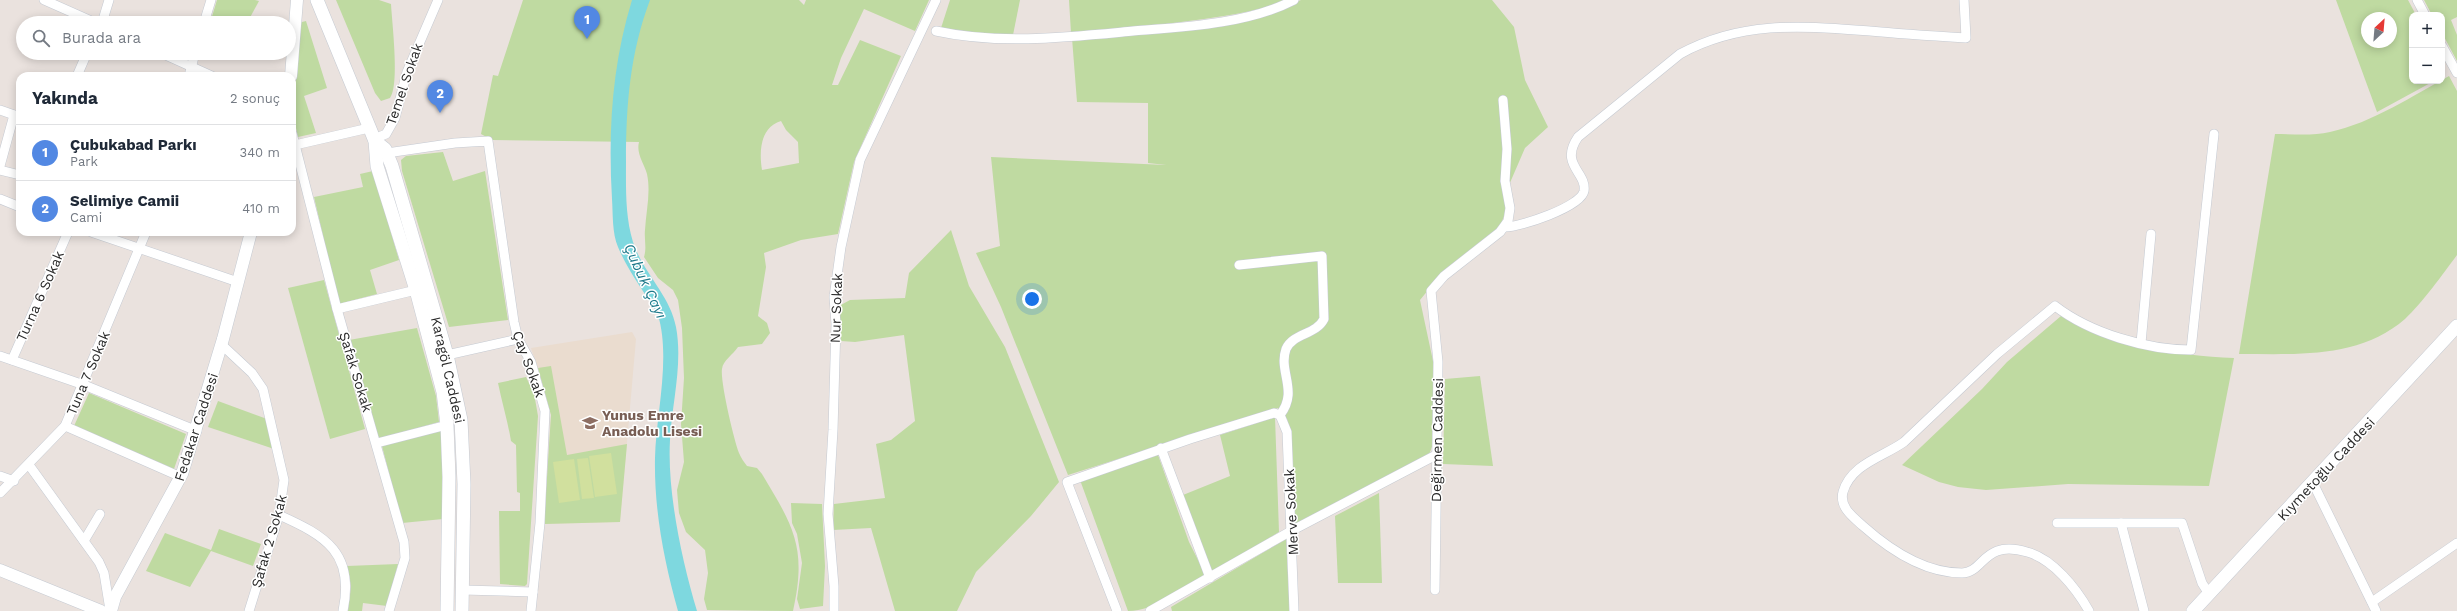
<!DOCTYPE html>
<html lang="tr">
<head>
<meta charset="utf-8">
<style>
  body { margin:0; font-family:"Work Sans",sans-serif; background:#f6f6f7; color:#1f2937 }
  .controls { position:absolute; right:12px; top:12px; display:grid; overflow:hidden; border-radius:8px; box-shadow:0 2px 10px #0003 }
  .controls button { width:36px; height:36px; display:grid; place-items:center; padding:0; border:0; border-bottom:1px solid #e0e1e3; background:#fff; color:#1f2937; font:20px sans-serif }
  .compass { position:absolute; left:2361px; top:12px; width:36px; height:36px; border-radius:50%; background:#fff; box-shadow:0 2px 10px #0003; rotate:26deg }
  .you { position:absolute; left:1032px; top:299px; width:14px; height:14px; margin:-10px; border:3px solid #fff; border-radius:50%; background:#1a73e8; box-shadow:0 0 0 6px #1a73e833 }
  .badge { display:grid; place-items:center; width:26px; height:26px; border-radius:50%; background:#5288e3; color:#fff; font-size:13px; font-weight:700 }
  .pin { position:absolute; translate:-50% -33px; filter:drop-shadow(0 1px 2px #0008) }
  .pin::after { content:''; position:absolute; top:21px; width:14px; height:12px; background:inherit; clip-path:polygon(0 0,100% 0,50% 100%) }
  .list { margin:0; padding:0; list-style:none }
  h2 { display:flex; justify-content:space-between; align-items:center; height:52px; margin:0; padding:0 16px; font-size:17px }
  h2 small { font-size:13px; font-weight:400; color:#747a83 }
  .list li { display:grid; grid-template-columns:26px 1fr auto; gap:12px; align-items:center; box-sizing:border-box; height:56px; padding:0 16px; border-top:1px solid #e0e1e3 }
  .list b { display:block; font-size:15px; white-space:nowrap }
  .list p { margin:0; font-size:13px; white-space:nowrap; color:#747a83 }
  .list em { font-size:13px; font-style:normal; color:#747a83 }
  .icon { flex:none; width:22px; height:22px; fill:none; stroke:currentColor; stroke-width:2; stroke-linecap:round; stroke-linejoin:round }
  .map { position:relative; flex:none; width:2457px; height:611px; overflow:hidden }
  .search { position:absolute; background:#fff; box-shadow:0 2px 10px #0003; left:16px; top:16px; width:280px; height:44px; display:flex; align-items:center; gap:10px; box-sizing:border-box; padding:0 14px; border-radius:22px; color:#747a83; font-size:15px }
  .panel { position:absolute; background:#fff; box-shadow:0 2px 10px #0003; left:16px; top:72px; width:280px; height:164px; border-radius:12px }
  .map>svg:first-child { display:block }
  .education { fill:#eadccf }
  .green { fill:#bfdaa1; fill-rule:evenodd }
  .pitch { fill:#d1e09e }
  .water { fill:#7ed8df }
  .lines { fill:none; stroke-linecap:round; stroke-linejoin:round }
  .minor-casing { stroke:#c5cad2; stroke-width:10 }
  .tertiary-casing { stroke:#c5cad2; stroke-width:13 }
  .secondary-casing { stroke:#c5cad2; stroke-width:14 }
  .minor { stroke:#fff; stroke-width:9 }
  .tertiary { stroke:#fff; stroke-width:12 }
  .secondary { stroke:#fff; stroke-width:13 }
  .labels { text-anchor:middle; stroke-width:3; stroke-linejoin:round; paint-order:stroke }
  .street-label { font-size:14px; fill:#2a2a2a; stroke:#fff }
  .education-label { font-size:14px; font-weight:bold; fill:#785e54; stroke:#fff; text-anchor:start }
  .water-label { font-size:15px; font-style:italic; fill:#1e798a; stroke:#fff }
</style>
</head>
<body>
<div class="map">
<svg width="2457" height="611" viewBox="0 0 2457 611">
  <rect width="100%" height="100%" fill="#eae2de"/>
  <!-- education -->
  <path class="education" d="M632 332 636 339 620 522 544 524 551 415 549 402 531 348Z"/>
  <!-- green -->
  <g class="green">
    <path d="M217 0H255L259 1 247 23H210Z"/>
    <path d="M336 0H379L391 4C392 22 400 86 390 98L381 101 375 93Z"/>
    <path d="M523 0H799L804 5 806 0H929L915 31 864 9 841 58 832 85H838L860 40 901 56 854 162 838 234 801 240 764 253 766 267 758 316 767 323 770 333 762 344 738 347C733 355 723 360 722 369 720 381 734 440 739 453 741 458 744 462 747 466L757 468 762 474C794 527 807 548 793 611L707 610 704 599 708 573 705 550 686 532 679 513 677 490 684 462 681 424 684 378 682 328 678 300 673 290 658 278 644 257C647 247 644 239 645 230 646 211 651 193 647 174 644 163 636 154 639 142L492 140 481 134 493 75 498 76ZM781 121 786 130 798 142 799 163 762 170C759 152 760 127 781 121Z"/>
    <path d="M950 0H1020L1013 35 983 36 941 28Z"/>
    <path d="M1069 0H1285C1252 14 1216 17 1181 22 1144 27 1108 31 1071 33Z"/>
    <path d="M1301 0H1492L1514 27 1525 80 1548 127 1525 148 1509 185 1506 211 1501 224 1489 237 1438 278 1420 300 1433 361 1434 441 1429 455 1294 525 1290 432 1287 419 1278 408 1068 475 1001 307 976 253 1000 246 991 157 1166 165 1148 163V103L1077 102 1072 38 1275 11Z"/>
    <path d="M2336 0H2408L2416 15H2412V81H2434L2377 112ZM2367 18H2391V42H2367Z"/>
    <path d="M2424 0H2457V17L2451 20 2457 35V61L2442 33V15H2432Z"/>
    <path d="M306 21 327 88 304 96 316 133 298 137 294 119 298 23Z"/>
    <path d="M2449 76 2457 91V255C2443 274 2422 303 2405 319 2359 359 2296 354 2239 354L2275 134C2293 134 2313 136 2330 132 2372 123 2414 95 2449 76Z"/>
    <path d="M443 152 453 181 485 171 508 320 449 327 402 171 401 160 406 156Z"/>
    <path d="M373 171 399 260 370 270 377 294 339 304 314 197 363 187 360 174Z"/>
    <path d="M951 230 969 286 1005 347 1059 482 1031 516 976 572 957 611H895L871 528 833 530 834 504 885 498 876 444 891 440 915 421 904 335 855 342 841 341 839 306 850 300 905 298 909 273Z"/>
    <path d="M324 280 365 429 330 439 288 288Z"/>
    <path d="M2061 316C2113 344 2175 356 2234 358L2209 486 2068 484 1986 490 1958 487 1939 482 1902 465 1982 389 2007 362Z"/>
    <path d="M417 328 436 396 439 422 379 439 349 340Z"/>
    <path d="M551 366 567 455 627 444 620 522 544 524 551 415 538 368Z"/>
    <path d="M1480 376 1493 466 1443 464 1445 379Z"/>
    <path d="M526 377 534 393 538 416 527 584 525 586 500 584 499 511H520V493L517 492 516 445 511 441C508 422 502 403 498 383Z"/>
    <path d="M89 393 186 434 174 469 74 426Z"/>
    <path d="M218 401 267 419 274 449 208 427Z"/>
    <path d="M1275 417 1279 532 1212 573 1183 495 1230 476 1220 435Z"/>
    <path d="M443 430V519L402 523 382 446Z"/>
    <path d="M1158 455 1189 542 1205 574C1182 589 1156 611 1128 611L1080 480Z"/>
    <path d="M1379 493 1382 583H1338L1335 516Z"/>
    <path d="M791 503 822 504 825 566 823 606 800 609 797 599 802 563 797 534 792 523Z"/>
    <path d="M219 529 261 544 253 566 211 551 190 587 146 571 165 533 211 550Z"/>
    <path d="M1286 539 1290 611H1172L1171 607Z"/>
    <path d="M398 564 387 606 363 603 362 611H348L351 586 347 566Z"/>
  </g>
  <!-- pitch -->
  <g class="pitch">
    <path d="M611 453 617 494 595 497 589 456Z"/>
    <path d="M588 458 594 498 582 499 577 459Z"/>
    <path d="M574 459 580 500 559 503 553 462Z"/>
  </g>
  <!-- water -->
  <path class="water" d="M632 0H650C630 53 626 105 626 161 626 188 625 216 633 242 643 273 670 295 676 327 683 364 672 403 670 440 667 492 682 561 697 611H678C664 561 654 510 655 458 656 414 671 358 658 315 645 293 628 271 618 247 612 233 613 214 612 199 608 131 612 65 632 0Z"/>
  <g class="lines">
    <defs>
      <g id="minor">
        <path d="M44 0 96 23"/>
        <path d="M2417 0 2425 15"/>
        <path d="M102 23 109 0"/>
        <path d="M204 23 211 0"/>
        <path d="M936 31C999 45 1069 37 1133 31 1184 27 1248 24 1294 0"/>
        <path d="M2442 46 2457 73"/>
        <path d="M161 53 212 76"/>
        <path d="M77 76 87 53"/>
        <path d="M189 76 195 53"/>
        <path d="M0 110 20 117"/>
        <path d="M292 133 337 309 404 542 405 558 389 611"/>
        <path d="M374 139 386 134 395 118 407 72 438 0"/>
        <path d="M295 145 369 128"/>
        <path d="M387 153 455 143 488 141 514 322 518 339 531 362 545 411 540 523 531 611"/>
        <path d="M0 166 14 115"/>
        <path d="M0 170 20 175"/>
        <path d="M0 199 20 207"/>
        <path d="M1505 227C1520 227 1581 207 1584 191 1587 172 1559 165 1578 137L1680 54C1742 20 1803 26 1870 31 1902 34 1934 36 1966 38L1964 0"/>
        <path d="M91 232 238 282"/>
        <path d="M1239 265 1322 256 1324 319C1316 335 1293 333 1286 349 1278 372 1299 391 1280 415"/>
        <path d="M337 309 416 290"/>
        <path d="M2141 343 2151 234"/>
        <path d="M222 345 252 373 263 389 284 480 279 515 249 611"/>
        <path d="M447 355 518 339"/>
        <path d="M0 356 84 385 197 431"/>
        <path d="M12 360 68 232"/>
        <path d="M1280 415 1287 432 1294 611"/>
        <path d="M65 426 181 477"/>
        <path d="M377 443 447 425"/>
        <path d="M1161 448 1210 578"/>
        <path d="M29 465 99 562 104 573 110 610"/>
        <path d="M0 476 14 481"/>
        <path d="M2313 483 2376 611"/>
        <path d="M0 493 65 426 146 232"/>
        <path d="M279 515C326 536 355 553 343 611"/>
        <path d="M2057 523H2182L2202 583 2209 594"/>
        <path d="M2121 523 2144 611"/>
        <path d="M84 541 100 514"/>
        <path d="M463 590 533 592"/>
        <path d="M1435 590 1438 362 1431 291 1444 276 1500 232 1508 221 1510 208 1505 181 1507 149 1503 100"/>
        <path d="M2372 602 2457 543"/>
        <path d="M834 611V586L828 514 833 430 836 324 834 297 841 247 860 160 936 0"/>
        <path d="M1117 611 1067 482 1190 439 1274 413 1280 415"/>
        <path d="M1150 611 1291 531 1436 455"/>
        <path d="M2089 611C2076 588 2053 559 2027 552 1983 539 1984 573 1962 573 1924 573 1890 550 1863 526 1853 517 1839 507 1843 492 1851 464 1883 457 1904 442L1997 354 2055 306C2090 333 2147 350 2191 350L2214 134"/>
      </g>
      <g id="tertiary">
        <path d="M291 76 297 0"/>
        <path d="M0 570 101 611"/>
        <path d="M111 611 115 597 182 474 223 339 251 232"/>
      </g>
      <g id="secondary">
        <path d="M317 0 375 141 377 166 416 290 443 392 447 425 449 477 447 611"/>
        <path d="M375 141 385 149 392 166 447 355 461 420 464 484 462 611"/>
        <path d="M2193 611 2457 326"/>
      </g>
    </defs>
    <!-- minor casing -->
    <use href="#minor" class="minor-casing"/>
    <!-- tertiary casing -->
    <use href="#tertiary" class="tertiary-casing"/>
    <!-- secondary casing -->
    <use href="#secondary" class="secondary-casing"/>
    <!-- minor -->
    <use href="#minor" class="minor"/>
    <!-- tertiary -->
    <use href="#tertiary" class="tertiary"/>
    <!-- secondary -->
    <use href="#secondary" class="secondary"/>
  </g>
  <!-- icons -->
  <defs>
    <symbol id="school-bare" viewBox="-9 -9 18 18"><path d="M0-5L7-2L0 1L-7-2ZM-4 1L0 2.5L4 1V4Q0 6-4 4Z" fill="#8d6e63" stroke="#fff" stroke-width="2.5" paint-order="stroke"/></symbol>
  </defs>
  <g fill-rule="evenodd">
    <use href="#school-bare" x="579" y="412" width="22" height="22"/>
  </g>
  <g class="labels">
    <!-- street labels -->
    <g class="street-label">
      <text transform="translate(404 84) rotate(-71)" y="5">Temel Sokak</text>
      <text transform="translate(40 296) rotate(-66)" y="5">Turna 6 Sokak</text>
      <text transform="translate(836 308) rotate(-88)" y="5">Nur Sokak</text>
      <text transform="translate(529 364) rotate(70)" y="5">Çay Sokak</text>
      <text transform="translate(448 370) rotate(77)" y="5">Karagöl Caddesi</text>
      <text transform="translate(356 372) rotate(73)" y="5">Şafak Sokak</text>
      <text transform="translate(88 373) rotate(-67)" y="5">Tuna 7 Sokak</text>
      <text transform="translate(196 427) rotate(-72)" y="5">Fedakar Caddesi</text>
      <text transform="translate(1437 440) rotate(-89)" y="5">Değirmen Caddesi</text>
      <text transform="translate(2326 469) rotate(-47)" y="5">Kıymetoğlu Caddesi</text>
      <text transform="translate(1291 512) rotate(-93)" y="5">Merve Sokak</text>
      <text transform="translate(269 541) rotate(-74)" y="5">Şafak 2 Sokak</text>
    </g>
    <!-- education labels -->
    <g class="education-label">
      <text x="602" y="420">Yunus Emre<tspan x="602" dy="16">Anadolu Lisesi</tspan></text>
    </g>
    <!-- water labels -->
    <g class="water-label">
      <text transform="translate(645 281) rotate(65)" y="5">Çubuk Çayı</text>
    </g>
  </g>
</svg>
<div class="controls">
<button>+</button>
<button>−</button>
</div>
<svg class="compass" viewBox="-18 -18 36 36"><path d="M0-13l5 13h-10z" fill="#e53935"/><path d="M0 13l5-13h-10z" fill="#747a83"/></svg>
<div class="you"></div>
<div class="pin badge" style="left:587px;top:39px">1</div>
<div class="pin badge" style="left:440px;top:113px">2</div>
<div class="search"><svg class="icon" aria-label="search" viewBox="0 0 24 24"><circle cx="10" cy="10" r="6"/><path d="M15 15l6 6"/></svg>Burada ara</div>
<section class="panel">
<h2>Yakında<small>2 sonuç</small></h2>
<ul class="list">
<li><span class="badge">1</span><div><b>Çubukabad Parkı</b><p>Park</p></div><em>340 m</em></li>
<li><span class="badge">2</span><div><b>Selimiye Camii</b><p>Cami</p></div><em>410 m</em></li>
</ul>
</section>
</div>
</body>
</html>
